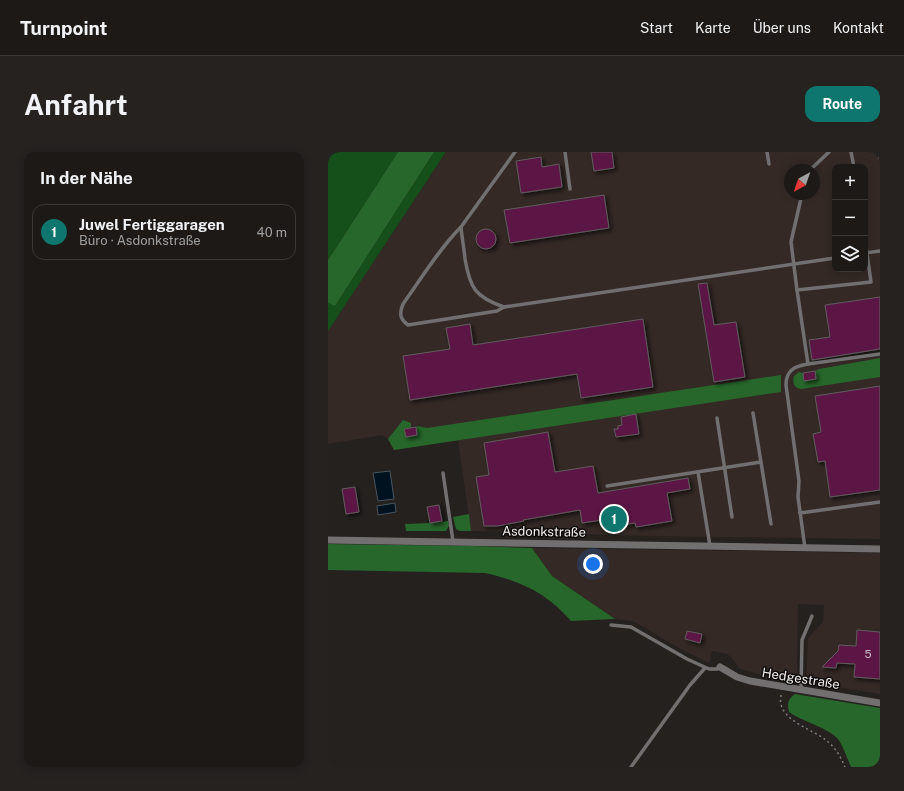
<!DOCTYPE html>
<html lang="de">
<head>
<meta charset="utf-8">
<style>
  body { margin:0; font-family:"Public Sans",sans-serif; background:#252220; color:#f1f3f6 }
  .controls { position:absolute; right:12px; top:12px; display:grid; overflow:hidden; border-radius:8px; box-shadow:0 2px 10px #0003 }
  .controls button { width:36px; height:36px; display:grid; place-items:center; padding:0; border:0; border-bottom:1px solid #3a3836; background:#1c1917; color:#f1f3f6; font:20px sans-serif }
  .compass { position:absolute; left:456px; top:12px; width:36px; height:36px; border-radius:50%; background:#1c1917; box-shadow:0 2px 10px #0003; rotate:220deg }
  .you { position:absolute; left:265px; top:412px; width:14px; height:14px; margin:-10px; border:3px solid #fff; border-radius:50%; background:#1a73e8; box-shadow:0 0 0 6px #1a73e833 }
  .badge { display:grid; place-items:center; width:26px; height:26px; border-radius:50%; background:#0f766e; color:#fff; font-size:13px; font-weight:700 }
  .pin { position:absolute; translate:-50% -50%; border:2px solid #fff; box-shadow:0 1px 4px #0006 }
  .list { margin:0; padding:0; list-style:none }
  h2 { display:flex; justify-content:space-between; align-items:center; height:52px; margin:0; padding:0 16px; font-size:17px }
  h2 small { font-size:13px; font-weight:400; color:#a0a0a1 }
  .list li { display:grid; grid-template-columns:26px 1fr auto; gap:12px; align-items:center; box-sizing:border-box; height:56px; margin:0 8px 8px; padding:0 8px; border:1px solid #3a3836; border-radius:12px }
  .list b { display:block; font-size:15px; white-space:nowrap }
  .list p { margin:0; font-size:13px; white-space:nowrap; color:#a0a0a1 }
  .list em { font-size:13px; font-style:normal; color:#a0a0a1 }
  .icon { flex:none; width:22px; height:22px; fill:none; stroke:currentColor; stroke-width:2; stroke-linecap:round; stroke-linejoin:round }
  .map { position:relative; flex:none; width:552px; height:615px; overflow:hidden; border-radius:12px }
  header { display:flex; align-items:center; gap:24px; box-sizing:border-box; height:56px; padding:0 20px; background:#1c1917; border-bottom:1px solid #3a3836 }
  header strong { font-size:19px }
  nav { display:flex; gap:22px; margin-inline-start:auto; font-size:14px }
  .intro { display:flex; align-items:center; justify-content:space-between; box-sizing:border-box; height:96px; padding:0 24px }
  h1 { margin:0; font-size:28px }
  .button { padding:10px 18px; border-radius:12px; background:#0f766e; color:#fff; font-size:14px; font-weight:700 }
  main { display:flex; gap:24px; padding:0 24px }
  aside { flex:1; background:#1c1917; border-radius:12px; box-shadow:0 2px 10px #0003 }
  .map>svg:first-child { display:block }
  .built { fill:#342925; fill-rule:evenodd }
  .green { fill:#154f1a }
  .forest { fill:#27672b }
  .water { fill:#001120; stroke:#49545e }
  .building { fill:#5c1845; stroke:#605b5e; filter:url(#shadow) }
  .lines { fill:none; stroke-linecap:round; stroke-linejoin:round }
  .path { stroke:#817d7c; stroke-width:1.5; stroke-dasharray:2 3; stroke-linecap:butt }
  .service { stroke:#716f6f; stroke-width:3.5 }
  .minor { stroke:#716f6f; stroke-width:7 }
  .labels { text-anchor:middle; stroke-width:3; stroke-linejoin:round; paint-order:stroke }
  .number-label { font-size:11px; fill:#ccb9c4 }
  .street-label { font-size:13px; fill:#f2efee; stroke:#0d0b0a }
</style>
</head>
<body>
<header>
<strong>Turnpoint</strong>
<nav><a>Start</a><a>Karte</a><a>Über uns</a><a>Kontakt</a></nav>
</header>
<div class="intro"><h1>Anfahrt</h1><a class="button">Route</a></div>
<main>
<aside>
<h2>In der Nähe<small></small></h2>
<ul class="list">
<li><span class="badge">1</span><div><b>Juwel Fertiggaragen</b><p>Büro · Asdonkstraße</p></div><em>40 m</em></li>
</ul>
</aside>
<div class="map">
<svg width="552" height="615" viewBox="0 0 552 615">
  <defs>
    <filter id="shadow"><feDropShadow dx="2.5" dy="2.5" stdDeviation="2" flood-color="#0009"/></filter>
  </defs>
  <rect width="100%" height="100%" fill="#25211f"/>
  <!-- built -->
  <g class="built">
    <path d="M118 0H552V387L320 384 143 379 130 288 66 298 60 287 54 283 0 292V179ZM507 15H537V117H507ZM462 18H486V42H462Z"/>
    <path d="M204 396 552 401V542L479 530 478 527 480 486 495 470 496 453 470 452 469 521 467 526 466 528 431 522 412 517 403 505 399 502 384 499 381 511 351 496 305 469 287 467 224 424Z"/>
  </g>
  <!-- green -->
  <g class="green">
    <path d="M0 0H70L0 108Z"/>
    <path d="M106 0H118L0 179V151L7 154Z"/>
  </g>
  <!-- forest -->
  <g class="forest">
    <path d="M70 0H106L7 154 0 151V108Z"/>
    <path d="M552 206V225L473 237C466 236 464 230 466 224L471 220 475 221 476 229 488 227 487 219 491 217Z"/>
    <path d="M453 223V240L66 298 60 287 75 268 83 271V276L77 277 78 285 89 283 88 275 90 274 99 276Z"/>
    <path d="M141 362 143 379H132L128 377 125 365Z"/>
    <path d="M120 369 121 374 118 379H78L77 372 102 371Z"/>
    <path d="M0 392 145 394 204 396 224 424 287 467 243 469C219 441 193 429 157 421L0 418Z"/>
    <path d="M467 542 552 556V615H523C520 608 514 592 510 587 499 575 475 570 461 560 459 551 460 547 467 542Z"/>
  </g>
  <!-- water -->
  <g class="water">
    <path d="M62 319 66 347 50 349 45 321Z"/>
    <path d="M67 351 68 360 50 363 49 354Z"/>
  </g>
  <!-- building -->
  <g class="building">
    <path d="M263 0H284L286 16 266 19Z"/>
    <path d="M213 5 214 15 231 12 234 35 193 41 188 9Z"/>
    <path d="M276 43 281 76 182 91 176 58Z"/>
    <circle cx="158" cy="87" r="10"/>
    <path d="M379 131 386 173 408 170 417 225 386 230 370 132Z"/>
    <path d="M552 145V197L484 208 481 188 502 185 497 153Z"/>
    <path d="M315 167 325 235 253 246 249 222 82 248 75 204 122 197 118 176 142 172 145 193Z"/>
    <path d="M487 219 488 227 476 229 475 221Z"/>
    <path d="M552 234V338L502 345 497 309 490 310 485 282 493 280 487 244Z"/>
    <path d="M308 262 311 282 288 285 286 277H290V274L294 273 293 265Z"/>
    <path d="M88 275 89 283 78 285 76 277Z"/>
    <path d="M220 280 227 320 265 314 270 341 360 326 362 337 339 341 344 369 308 375 307 371 276 376 274 368 254 371 252 358 195 368 196 369 170 374H156L148 325 161 323 156 291Z"/>
    <path d="M27 335 31 360 18 362 14 337Z"/>
    <path d="M111 353 114 369 102 371 99 355Z"/>
    <path d="M529 478 552 480V527L526 525 527 512 509 511 508 516 494 515 510 499 511 493 528 494Z"/>
    <path d="M359 479 374 482 372 491 357 487Z"/>
  </g>
  <g class="lines">
    <!-- path -->
    <path class="path" d="M453 543C453 546 452 549 453 552 457 570 485 578 498 588 507 595 513 605 517 615"/>
    <!-- service -->
    <g class="service">
      <path d="M237 0 242 37"/>
      <path d="M439 0 441 12"/>
      <path d="M523 0 526 15"/>
      <path d="M551 0 552 6"/>
      <path d="M482 18 501 0"/>
      <path d="M474 42 463 90 469 138 543 130 537 87"/>
      <path d="M133 75C134 86 136 96 137 107 142 136 147 145 176 155L507 106"/>
      <path d="M537 101 552 99"/>
      <path d="M469 138 480 212 552 202"/>
      <path d="M176 155 169 159 80 173C72 167 71 162 75 152 93 127 111 97 133 75L187 0"/>
      <path d="M425 261 443 372"/>
      <path d="M389 266 404 365"/>
      <path d="M370 320 382 394"/>
      <path d="M115 321 125 389"/>
      <path d="M279 334 433 310"/>
      <path d="M472 361 552 350"/>
      <path d="M477 396 470 345 471 329 458 233C458 218 467 214 480 212"/>
      <path d="M283 473 303 475 359 507 381 517H389L392 515"/>
      <path d="M473 538 474 488 484 464"/>
      <path d="M303 615 362 533 377 516"/>
    </g>
    <!-- minor -->
    <g class="minor">
      <path d="M0 388 552 397"/>
      <path d="M392 515 409 525 422 529 552 551"/>
    </g>
  </g>
  <g class="labels">
    <!-- number labels -->
    <g class="number-label">
      <text x="540" y="506">5</text>
    </g>
    <!-- street labels -->
    <g class="street-label">
      <text transform="translate(216 379) rotate(1)" y="5">Asdonkstraße</text>
      <text transform="translate(473 526) rotate(9)" y="5">Hedgestraße</text>
    </g>
  </g>
</svg>
<div class="controls">
<button>+</button>
<button>−</button>
<button><svg class="icon" aria-label="layers" viewBox="0 0 24 24"><path d="M12 4l9 5-9 5-9-5zM3 14l9 5 9-5"/></svg></button>
</div>
<svg class="compass" viewBox="-18 -18 36 36"><path d="M0-13l5 13h-10z" fill="#e53935"/><path d="M0 13l5-13h-10z" fill="#a0a0a1"/></svg>
<div class="you"></div>
<div class="pin badge" style="left:286px;top:367px">1</div>
</div>
</main>
</body>
</html>
